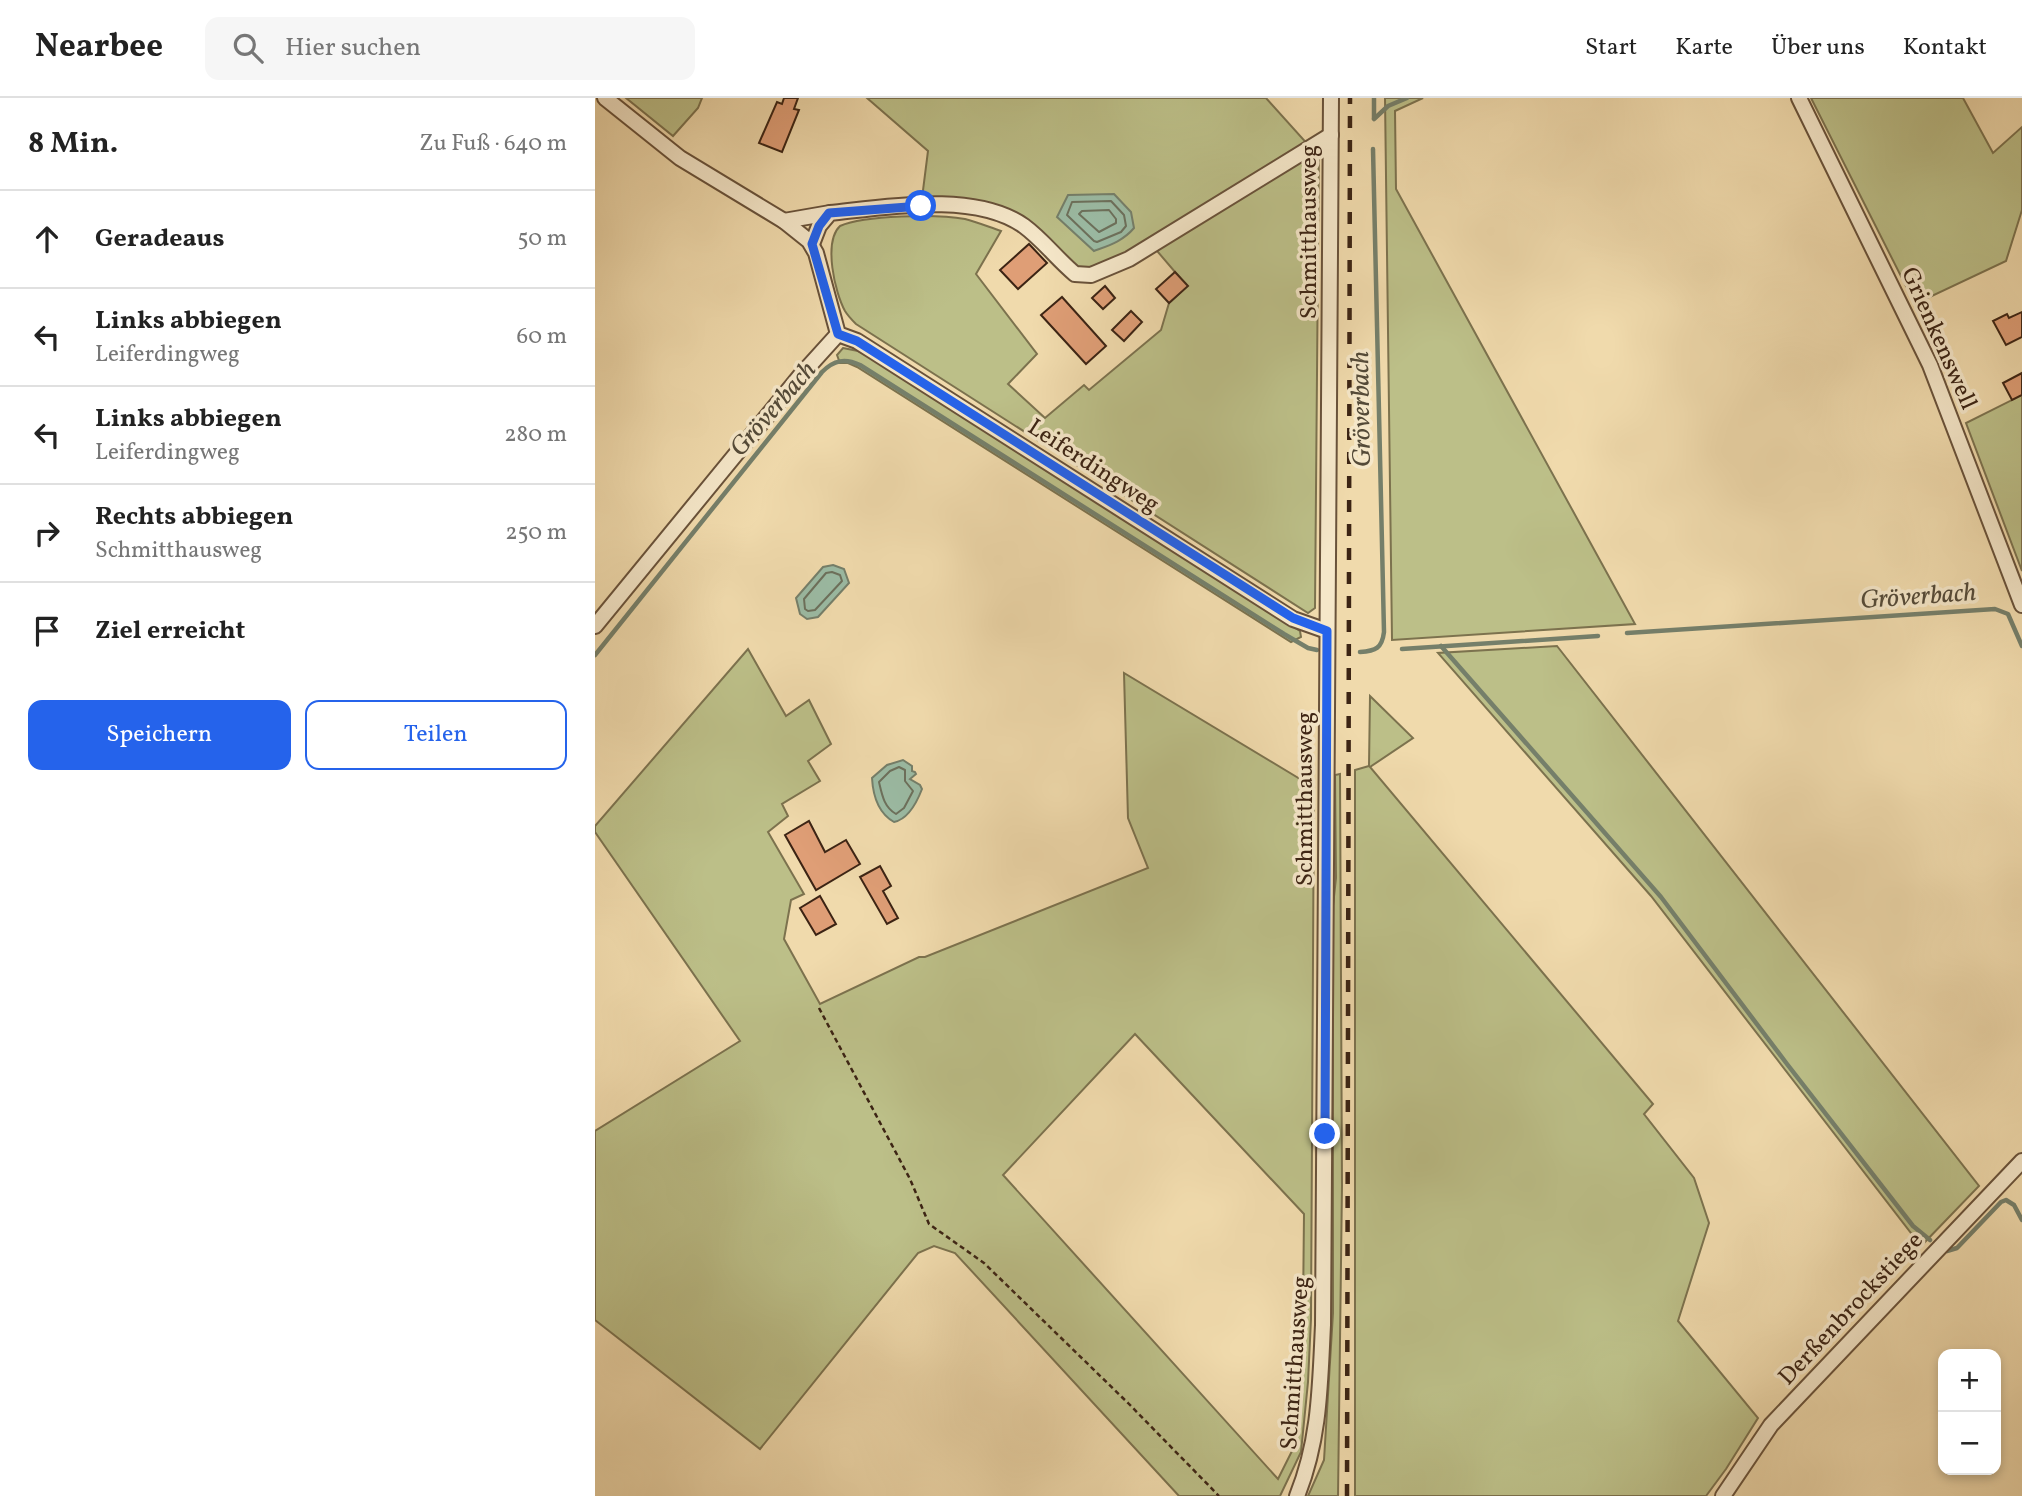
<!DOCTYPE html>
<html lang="de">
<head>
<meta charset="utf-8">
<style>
  body { margin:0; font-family:Vollkorn,serif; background:#f6f6f6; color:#222 }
  .controls { position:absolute; right:21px; bottom:21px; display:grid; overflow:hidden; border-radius:14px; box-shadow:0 4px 10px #0003 }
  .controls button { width:63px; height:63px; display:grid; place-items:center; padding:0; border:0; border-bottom:2px solid #e0e0e0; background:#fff; color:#222; font:35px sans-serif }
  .stop { position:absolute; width:21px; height:21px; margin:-16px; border:5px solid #2563eb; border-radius:50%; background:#fff }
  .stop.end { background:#2563eb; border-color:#fff; box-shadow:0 2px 7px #0008 }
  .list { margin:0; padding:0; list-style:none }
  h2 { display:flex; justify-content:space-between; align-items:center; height:91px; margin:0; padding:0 28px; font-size:30px }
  h2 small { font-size:23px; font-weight:400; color:#767676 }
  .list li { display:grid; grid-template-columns:46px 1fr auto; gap:21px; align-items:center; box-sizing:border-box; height:98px; padding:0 28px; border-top:2px solid #e0e0e0 }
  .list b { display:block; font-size:26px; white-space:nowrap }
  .list p { margin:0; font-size:23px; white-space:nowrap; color:#767676 }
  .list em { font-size:23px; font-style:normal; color:#767676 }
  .actions { display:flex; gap:14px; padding:21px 28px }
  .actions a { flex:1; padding:16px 0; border:2px solid #2563eb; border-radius:14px; text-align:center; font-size:24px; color:#2563eb }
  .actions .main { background:#2563eb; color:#fff }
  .icon { flex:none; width:38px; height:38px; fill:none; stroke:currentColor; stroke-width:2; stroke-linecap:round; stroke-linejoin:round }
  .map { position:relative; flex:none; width:1427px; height:1398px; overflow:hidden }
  header { display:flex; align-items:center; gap:42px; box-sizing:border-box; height:98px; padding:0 35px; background:#fff; border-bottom:2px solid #e0e0e0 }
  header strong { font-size:33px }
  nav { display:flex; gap:38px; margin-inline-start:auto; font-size:24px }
  .search { width:490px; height:63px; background:#f6f6f6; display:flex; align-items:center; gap:18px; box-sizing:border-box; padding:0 24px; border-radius:14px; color:#767676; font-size:26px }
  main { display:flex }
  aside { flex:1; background:#fff }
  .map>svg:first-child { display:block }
  .green { fill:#bcbf88; stroke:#7c724e; stroke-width:2; fill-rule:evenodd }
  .water { fill:#9bbba4; stroke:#757f6a; stroke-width:2 }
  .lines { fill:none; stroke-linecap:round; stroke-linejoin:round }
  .shore { stroke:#6c705c; stroke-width:2 }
  .stream { stroke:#757f6a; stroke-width:4.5 }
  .building { fill:#df9e76; stroke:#3c2414; stroke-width:2 }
  .minor-casing { stroke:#69523a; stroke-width:18 }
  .path { stroke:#3c2414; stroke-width:2.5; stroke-dasharray:5 3.5; stroke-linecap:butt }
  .minor { stroke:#f5e7c9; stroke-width:14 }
  .rail { stroke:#3c2414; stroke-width:4.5; stroke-dasharray:12 12; stroke-linecap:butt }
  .route { stroke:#2563eb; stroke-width:9 }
  .labels { text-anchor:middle; stroke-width:7; stroke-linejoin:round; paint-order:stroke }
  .street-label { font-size:24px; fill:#3c2414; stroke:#f5e7c9 }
  .water-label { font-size:26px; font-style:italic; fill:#544a38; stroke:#f5e7c9 }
</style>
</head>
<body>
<header>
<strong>Nearbee</strong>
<div class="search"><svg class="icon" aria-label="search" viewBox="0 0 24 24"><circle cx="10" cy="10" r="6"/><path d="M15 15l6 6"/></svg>Hier suchen</div>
<nav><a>Start</a><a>Karte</a><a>Über uns</a><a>Kontakt</a></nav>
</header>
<main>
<aside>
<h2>8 Min.<small>Zu Fuß · 640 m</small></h2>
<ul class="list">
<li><svg class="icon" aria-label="ahead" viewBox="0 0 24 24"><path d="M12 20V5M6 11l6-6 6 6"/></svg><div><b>Geradeaus</b></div><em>50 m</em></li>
<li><svg class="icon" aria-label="left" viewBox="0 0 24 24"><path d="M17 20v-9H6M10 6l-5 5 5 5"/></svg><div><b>Links abbiegen</b><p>Leiferdingweg</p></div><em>60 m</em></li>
<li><svg class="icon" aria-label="left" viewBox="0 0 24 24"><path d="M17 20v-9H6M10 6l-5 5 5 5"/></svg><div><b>Links abbiegen</b><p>Leiferdingweg</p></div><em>280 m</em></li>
<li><svg class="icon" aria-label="right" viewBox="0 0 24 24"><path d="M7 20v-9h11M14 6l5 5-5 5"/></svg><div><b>Rechts abbiegen</b><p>Schmitthausweg</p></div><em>250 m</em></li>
<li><svg class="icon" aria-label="arrive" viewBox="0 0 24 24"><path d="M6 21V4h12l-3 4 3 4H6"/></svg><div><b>Ziel erreicht</b></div></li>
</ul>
<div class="actions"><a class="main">Speichern</a><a>Teilen</a></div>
</aside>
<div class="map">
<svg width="1427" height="1398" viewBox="0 0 1427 1398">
  <rect width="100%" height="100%" fill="#f0daac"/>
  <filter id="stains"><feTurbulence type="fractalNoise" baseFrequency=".00286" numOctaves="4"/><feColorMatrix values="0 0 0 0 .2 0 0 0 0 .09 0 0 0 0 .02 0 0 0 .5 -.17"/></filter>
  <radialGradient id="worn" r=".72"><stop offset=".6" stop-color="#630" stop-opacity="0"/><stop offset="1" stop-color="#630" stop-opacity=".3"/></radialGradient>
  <!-- green -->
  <g class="green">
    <path d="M31 0H107L103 10 78 38Z"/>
    <path d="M272 0H671L715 49 724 43 720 510 713 515 261 226C257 222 253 218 250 213 240 195 228 144 245 128 270 117 342 116 370 121 382 124 394 129 406 133L381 176 442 256 413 286 450 320 489 287 494 292 566 232 574 205 592 188 557 147 480 176 447 143 396 114 326 108 333 53Z"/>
    <path d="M790 0H828L800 13 801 91 1040 526 797 542Z"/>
    <path d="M1216 0H1368L1398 55 1427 29V112L1411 163 1320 206Z"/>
    <path d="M248 250 263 253 276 260 705 533 706 539 696 544 262 269 253 265H245L242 257Z"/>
    <path d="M1427 297V473L1371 325Z"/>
    <path d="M962 548 1384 1088 1328 1146 1316 1135 1056 798 843 555Z"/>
    <path d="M153 551 191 618 214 602 236 646 213 663 225 683 187 706 193 718 173 734 209 796 196 802 189 841 225 906 324 859H330L553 770 533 720 529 575 710 684 719 682 716 1221 713 1284 706 1354 685 1398H584L360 1155 339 1148 323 1155 165 1351 0 1222V1033L145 943 0 734V728ZM540 936 709 1116 708 1212 702 1320 698 1351 683 1381 408 1077Z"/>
    <path d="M775 598 818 640 775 669 1058 1006 1049 1016 1099 1080 1114 1125 1083 1223 1163 1320 1131 1371 1111 1398H760V672L774 668Z"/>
    <path d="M745 676 747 1087 743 1398H713L729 1362 738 1215V808L741 780 740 677Z"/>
  </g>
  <!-- water -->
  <g class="water">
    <path d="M519 96 536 114 539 130C528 143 515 147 499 153L462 119 473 97Z"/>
    <path d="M238 467 249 471 254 485 223 519 212 521 205 516 201 500 228 469Z"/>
    <path d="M308 662 317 668V673L320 674 321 676 315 681 325 687 327 691C322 704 314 721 299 724 283 715 278 698 277 680L292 667Z"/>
  </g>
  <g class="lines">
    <!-- shore -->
    <g class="shore">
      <path d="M516 103 529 117 531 128 526 134 502 144 499 143 472 117 477 104Z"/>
      <path d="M514 112 521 121V125L504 134 484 116 487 113Z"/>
      <path d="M237 474 245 477 247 483 220 512 213 513 210 511 209 501 231 475Z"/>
      <path d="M304 669 310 672V683L318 693 309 710 301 716C289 709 287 697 284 684L295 673Z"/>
    </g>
    <!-- stream -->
    <g class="stream">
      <path d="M779 20V0"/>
      <path d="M779 21 793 8 812 0"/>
      <path d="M1032 535 1400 511 1413 516 1427 548"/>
      <path d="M846 548 1066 799 1192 966 1318 1128 1335 1142"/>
      <path d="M807 551 1003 538"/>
      <path d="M765 554C781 553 787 550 789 534L778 51"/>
      <path d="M0 557 227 274C239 262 250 260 265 267L689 536 713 550 722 552"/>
      <path d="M1352 1153 1362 1150 1406 1104 1411 1102 1419 1107 1427 1122"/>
    </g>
  </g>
  <!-- building -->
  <g class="building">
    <path d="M189 0H203L199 11 204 12 187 54 164 45 182 4 187 6Z"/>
    <path d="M434 146 452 165 423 191 405 172Z"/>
    <path d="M580 174 593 188 574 205 561 191Z"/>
    <path d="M510 188 520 200 508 211 497 200Z"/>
    <path d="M467 199 511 248 491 266 446 217Z"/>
    <path d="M536 213 547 224 529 243 517 232Z"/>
    <path d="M1427 214V239L1411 247 1398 223 1412 216 1414 220Z"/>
    <path d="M1427 275V297L1417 302 1408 285Z"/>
    <path d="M214 723 230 754 251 742 265 766 221 792 190 737Z"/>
    <path d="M285 768 296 788 288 793 303 820 292 826 265 779Z"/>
    <path d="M225 798 241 826 221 837 205 810Z"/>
  </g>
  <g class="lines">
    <defs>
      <g id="minor">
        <path d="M10 0 85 60 189 123 214 143 221 155 243 236 262 243 698 521 732 533"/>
        <path d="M1204 0 1335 267 1427 507"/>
        <path d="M189 123 235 115"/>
        <path d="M217 146 224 128 235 115C291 109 380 93 429 128 448 142 462 161 480 176L496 177 534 161 736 37"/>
        <path d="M0 528 205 278 243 236"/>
        <path d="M702 1398C725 1341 725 1287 728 1227L736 0"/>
        <path d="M1128 1398 1176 1327 1427 1063"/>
      </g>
    </defs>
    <!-- minor casing -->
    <use href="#minor" class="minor-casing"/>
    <!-- path -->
    <path class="path" d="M224 910 315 1081 334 1126 389 1165 533 1305 624 1398"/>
    <!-- minor -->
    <use href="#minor" class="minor"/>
    <!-- rail -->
    <path class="rail" d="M752 1398 755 0"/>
  </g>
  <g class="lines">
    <!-- route -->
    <path class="route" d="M326 108 234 115 224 128 217 146 243 236 262 243 698 520 732 533 730 1036"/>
  </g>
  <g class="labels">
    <!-- street labels -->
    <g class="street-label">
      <text transform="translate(713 134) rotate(-90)" y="8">Schmitthausweg</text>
      <text transform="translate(1345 240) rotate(66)" y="8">Grienkenswell</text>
      <text transform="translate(499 367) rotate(33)" y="8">Leiferdingweg</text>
      <text transform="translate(709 701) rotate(-90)" y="8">Schmitthausweg</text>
      <text transform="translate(1255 1210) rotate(-47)" y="8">Derßenbrockstiege</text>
      <text transform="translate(699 1265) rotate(-86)" y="8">Schmitthausweg</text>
    </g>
    <!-- water labels -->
    <g class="water-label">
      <text transform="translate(177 310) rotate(-49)" y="9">Gröverbach</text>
      <text transform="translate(765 311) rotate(-91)" y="9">Gröverbach</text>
      <text transform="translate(1323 497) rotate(-4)" y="9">Gröverbach</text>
    </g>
  </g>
  <rect width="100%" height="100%" filter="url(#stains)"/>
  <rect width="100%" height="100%" fill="url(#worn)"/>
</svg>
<div class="controls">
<button>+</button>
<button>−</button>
</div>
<div class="stop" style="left:326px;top:108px"></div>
<div class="stop end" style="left:730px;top:1036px"></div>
</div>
</main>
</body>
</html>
